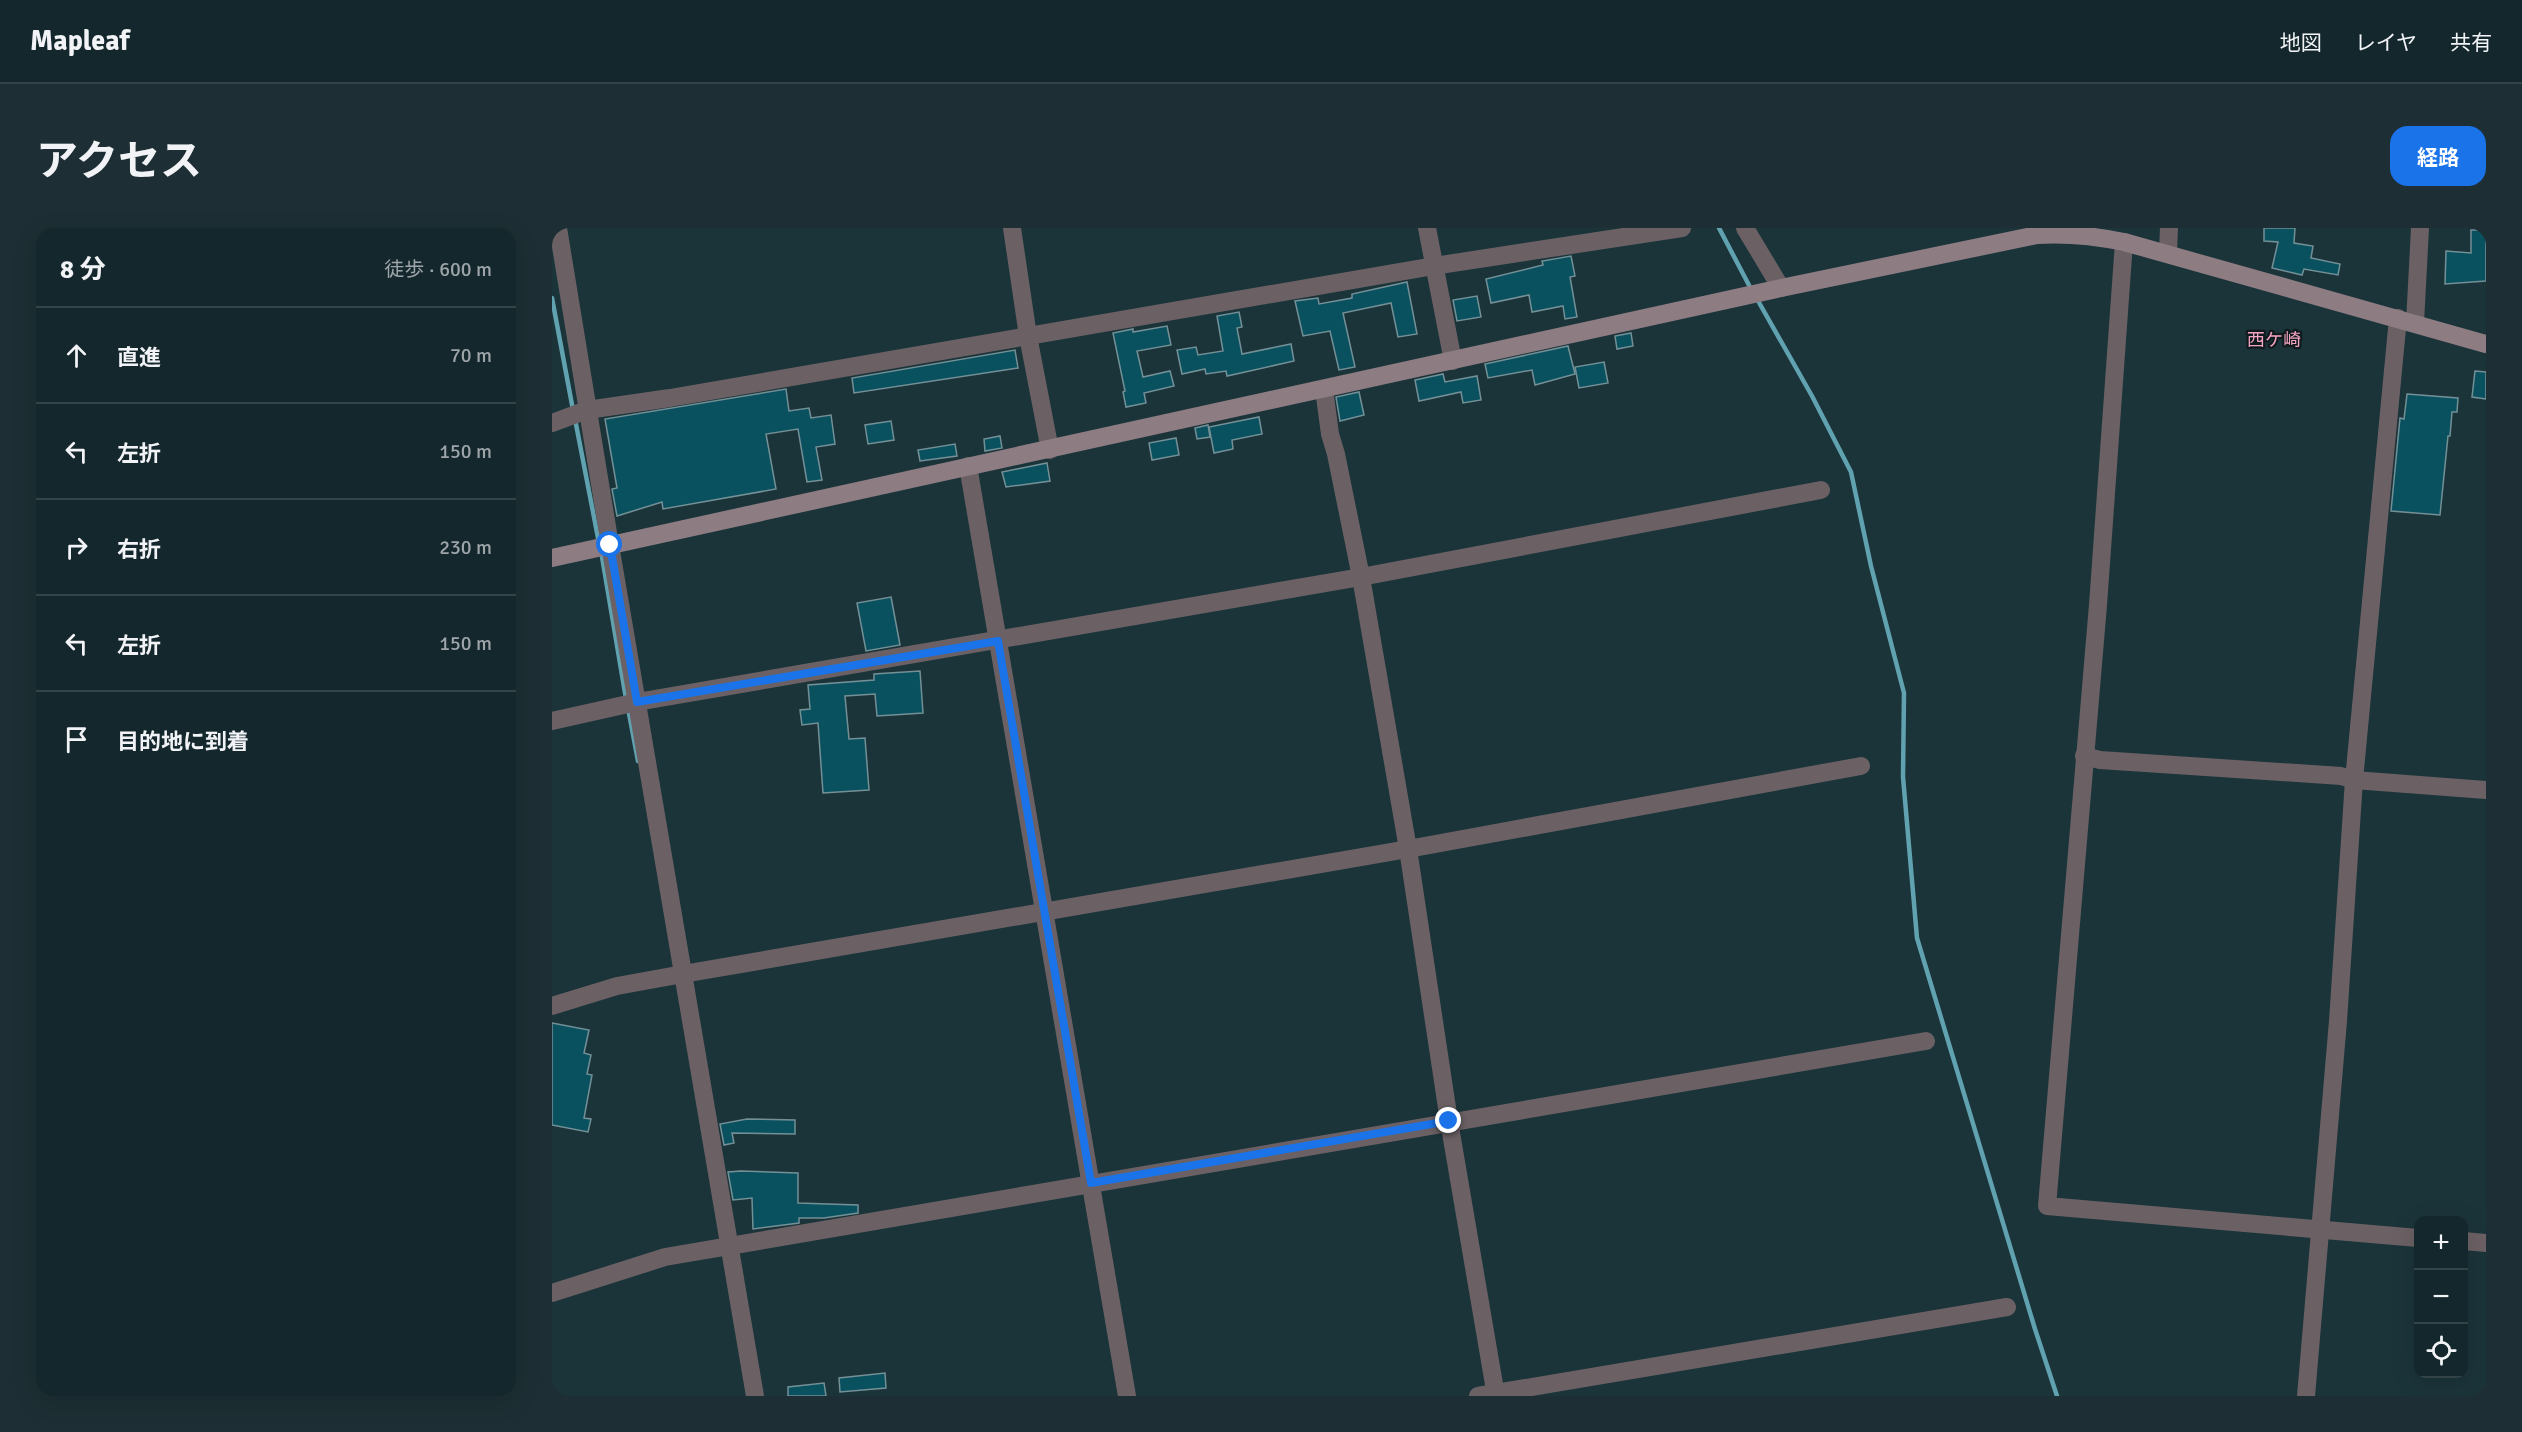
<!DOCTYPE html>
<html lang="ja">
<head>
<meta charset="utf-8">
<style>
  body { margin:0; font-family:Signika,"Noto Sans JP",sans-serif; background:#1d2f34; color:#f1f3f6 }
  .controls { position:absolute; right:18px; bottom:18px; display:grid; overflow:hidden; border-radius:12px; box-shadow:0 6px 24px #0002 }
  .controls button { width:54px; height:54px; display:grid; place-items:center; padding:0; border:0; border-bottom:2px solid #334448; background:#14272c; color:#f1f3f6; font:30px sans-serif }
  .stop { position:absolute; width:18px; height:18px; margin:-14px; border:4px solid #1a73e8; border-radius:50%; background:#fff }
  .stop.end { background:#1a73e8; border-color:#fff; box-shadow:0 2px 6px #0008 }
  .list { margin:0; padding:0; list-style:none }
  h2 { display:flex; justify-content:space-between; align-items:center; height:78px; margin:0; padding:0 24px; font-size:26px }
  h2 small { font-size:20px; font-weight:400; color:#9da5a9 }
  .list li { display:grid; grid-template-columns:39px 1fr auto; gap:18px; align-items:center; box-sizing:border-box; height:96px; padding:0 24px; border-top:2px solid #334448 }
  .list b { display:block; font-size:22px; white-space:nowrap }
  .list em { font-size:20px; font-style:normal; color:#9da5a9 }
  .icon { flex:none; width:33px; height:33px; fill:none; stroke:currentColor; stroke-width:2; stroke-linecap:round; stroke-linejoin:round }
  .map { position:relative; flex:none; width:1934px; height:1168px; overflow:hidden; border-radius:18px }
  header { display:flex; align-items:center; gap:36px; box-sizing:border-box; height:84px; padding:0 30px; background:#14272c; border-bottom:2px solid #334448 }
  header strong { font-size:28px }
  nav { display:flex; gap:33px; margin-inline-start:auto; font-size:21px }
  .intro { display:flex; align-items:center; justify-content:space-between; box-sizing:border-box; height:144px; padding:0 36px }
  h1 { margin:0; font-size:42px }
  .button { padding:15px 27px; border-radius:18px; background:#1a73e8; color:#fff; font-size:21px; font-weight:700 }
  main { display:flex; gap:36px; padding:0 36px }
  aside { flex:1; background:#14272c; border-radius:18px; box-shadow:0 6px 24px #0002 }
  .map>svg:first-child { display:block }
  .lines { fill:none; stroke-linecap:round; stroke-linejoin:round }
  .stream { stroke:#61a2b0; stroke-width:4.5 }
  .building { fill:#09515f; stroke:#749097; stroke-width:1.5 }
  .street { stroke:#6b6164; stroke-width:18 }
  .secondary { stroke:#8d7c82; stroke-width:18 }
  .route { stroke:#1a73e8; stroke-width:8 }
  .labels { text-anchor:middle; stroke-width:4.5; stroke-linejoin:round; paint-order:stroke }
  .quarter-label { font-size:18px; fill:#f3a4c3; stroke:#0f1a1c }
</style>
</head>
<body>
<header>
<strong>Mapleaf</strong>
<nav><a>地図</a><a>レイヤ</a><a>共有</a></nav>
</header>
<div class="intro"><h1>アクセス</h1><a class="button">経路</a></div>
<main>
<aside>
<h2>8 分<small>徒歩 · 600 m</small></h2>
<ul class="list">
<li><svg class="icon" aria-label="ahead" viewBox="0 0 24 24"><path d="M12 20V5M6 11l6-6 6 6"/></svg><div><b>直進</b></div><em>70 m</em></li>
<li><svg class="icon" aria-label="left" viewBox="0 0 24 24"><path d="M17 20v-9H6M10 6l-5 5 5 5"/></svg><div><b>左折</b></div><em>150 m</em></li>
<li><svg class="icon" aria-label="right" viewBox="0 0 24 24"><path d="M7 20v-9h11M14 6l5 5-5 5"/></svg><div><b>右折</b></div><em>230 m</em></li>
<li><svg class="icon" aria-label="left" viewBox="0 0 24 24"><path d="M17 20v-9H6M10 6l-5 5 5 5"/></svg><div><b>左折</b></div><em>150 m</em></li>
<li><svg class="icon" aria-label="arrive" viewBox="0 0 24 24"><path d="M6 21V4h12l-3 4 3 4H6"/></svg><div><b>目的地に到着</b></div></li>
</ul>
</aside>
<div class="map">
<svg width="1934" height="1168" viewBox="0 0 1934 1168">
  <rect width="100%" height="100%" fill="#1b343a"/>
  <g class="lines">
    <!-- stream -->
    <g class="stream">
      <path d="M1167 0 1199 61"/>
      <path d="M0 70 21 182"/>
      <path d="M1205 71 1260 168 1299 244 1319 338 1352 465 1351 549 1365 710 1483 1101 1505 1168"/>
      <path d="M23 191 47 315"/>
      <path d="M49 323 74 471"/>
      <path d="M76 480 86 533"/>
    </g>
  </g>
  <!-- building -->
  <g class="building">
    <path d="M1712 0H1743L1742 15 1761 18 1759 30 1788 36 1786 47 1752 41 1750 47 1720 40 1726 14 1712 13Z"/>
    <path d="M1919 2H1934V53L1893 56 1894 23 1919 25Z"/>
    <path d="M1019 28 1023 48 1018 49 1025 89 1013 91 1011 78 980 84 977 67 939 75 934 51 991 37 990 33Z"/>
    <path d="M855 54 865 106 846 109 839 75 791 85 803 139 787 142 778 103 751 108 743 73 766 70 767 76 800 70V66Z"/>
    <path d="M925 68 929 89 905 93 901 72Z"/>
    <path d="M687 84 690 99 685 100 690 126 739 116 742 133 675 148 674 143 654 146 653 141 630 146 625 122 644 119 646 127 671 123 665 88Z"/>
    <path d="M615 98 619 117 585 123 591 149 618 143 622 158 592 165 594 175 574 179 571 164 573 163 561 105 581 101V104Z"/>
    <path d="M1079 105 1081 118 1065 121 1063 108Z"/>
    <path d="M1016 118 1023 146 983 157 980 142 936 150 933 136Z"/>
    <path d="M463 122 466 140 302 165 300 150Z"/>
    <path d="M1052 134 1056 155 1027 160 1023 139Z"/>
    <path d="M1923 143 1934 144V171L1920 169Z"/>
    <path d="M891 146 893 154 925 148 929 172 911 175 909 164 867 173 863 152Z"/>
    <path d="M234 161 237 183 257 180 259 190 279 187 283 216 264 219 270 252 255 254 246 201 214 206 224 261 111 281 110 274 65 288 60 261 65 260 53 191Z"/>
    <path d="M807 164 812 187 788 193 784 169Z"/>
    <path d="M1855 166 1906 170 1905 184H1900L1898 208H1896L1888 287 1839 283 1848 190 1852 191Z"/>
    <path d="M707 189 710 206 680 212 681 221 662 225 657 199Z"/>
    <path d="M339 193 342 212 316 216 313 197Z"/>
    <path d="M656 197 658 209 645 211 643 200Z"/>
    <path d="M448 208 450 220 433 223 432 211Z"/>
    <path d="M624 210 627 227 600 232 597 215Z"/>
    <path d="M403 216 405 228 368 233 366 222Z"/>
    <path d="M495 235 498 253 454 259 450 244Z"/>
    <path d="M339 369 348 417 314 423 305 375Z"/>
    <path d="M368 443 371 485 325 488 323 466 293 468 297 511 313 510 317 562 271 565 266 495 250 497 248 482 258 481 256 457 322 452V446Z"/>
    <path d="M0 795 37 802 32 825 39 827 35 846 40 847 32 890 39 891 36 904 0 897Z"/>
    <path d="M195 891 243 892V906L180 905 182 915 172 917 168 896Z"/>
    <path d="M189 943 246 945V975L306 977V985L272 990H247V995L201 1001 200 970 181 972 176 944Z"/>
    <path d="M333 1145 334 1160 288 1164 287 1150Z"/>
    <path d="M272 1155 274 1168H236V1159Z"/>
  </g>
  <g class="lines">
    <!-- street -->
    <g class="street">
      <path d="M6 0 58 317 203 1168"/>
      <path d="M460 0 476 108 498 222"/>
      <path d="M875 0 901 133"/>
      <path d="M1193 0 1229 60"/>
      <path d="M1572 14 1546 377 1495 978 1866 1010"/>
      <path d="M1616 25 1617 0"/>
      <path d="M1863 95 1868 0"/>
      <path d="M772 161 778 206 784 226 809 349 856 621 897 893 944 1168"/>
      <path d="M0 195 35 182 118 170 882 38 1130 0"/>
      <path d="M416 238 575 1168"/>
      <path d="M0 493 85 474 809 349 1269 262"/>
      <path d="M1532 528 1548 532 1789 548 1802 552 1934 562"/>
      <path d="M0 778 65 758 131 746 856 621 1309 538"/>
      <path d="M1912 1013 1934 1015"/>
      <path d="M0 1065 113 1029 1374 813"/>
      <path d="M926 1168 1455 1079"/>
      <path d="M1754 1168 1786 793 1802 552 1846 90"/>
    </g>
    <!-- secondary -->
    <path class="secondary" d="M0 330 1229 60 1485 7C1516 5 1543 8 1572 14L1934 116"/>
  </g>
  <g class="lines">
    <!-- route -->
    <path class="route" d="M58 317 85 474 446 413 539 955 897 893"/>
  </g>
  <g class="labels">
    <!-- quarter labels -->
    <g class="quarter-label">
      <text x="1722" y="118">西ケ崎</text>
    </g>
  </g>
</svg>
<div class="controls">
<button>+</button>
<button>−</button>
<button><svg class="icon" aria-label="locate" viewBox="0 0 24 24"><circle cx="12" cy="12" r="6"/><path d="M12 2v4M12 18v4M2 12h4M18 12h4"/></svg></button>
</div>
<div class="stop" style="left:58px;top:317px"></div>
<div class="stop end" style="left:897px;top:893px"></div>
</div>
</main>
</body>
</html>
